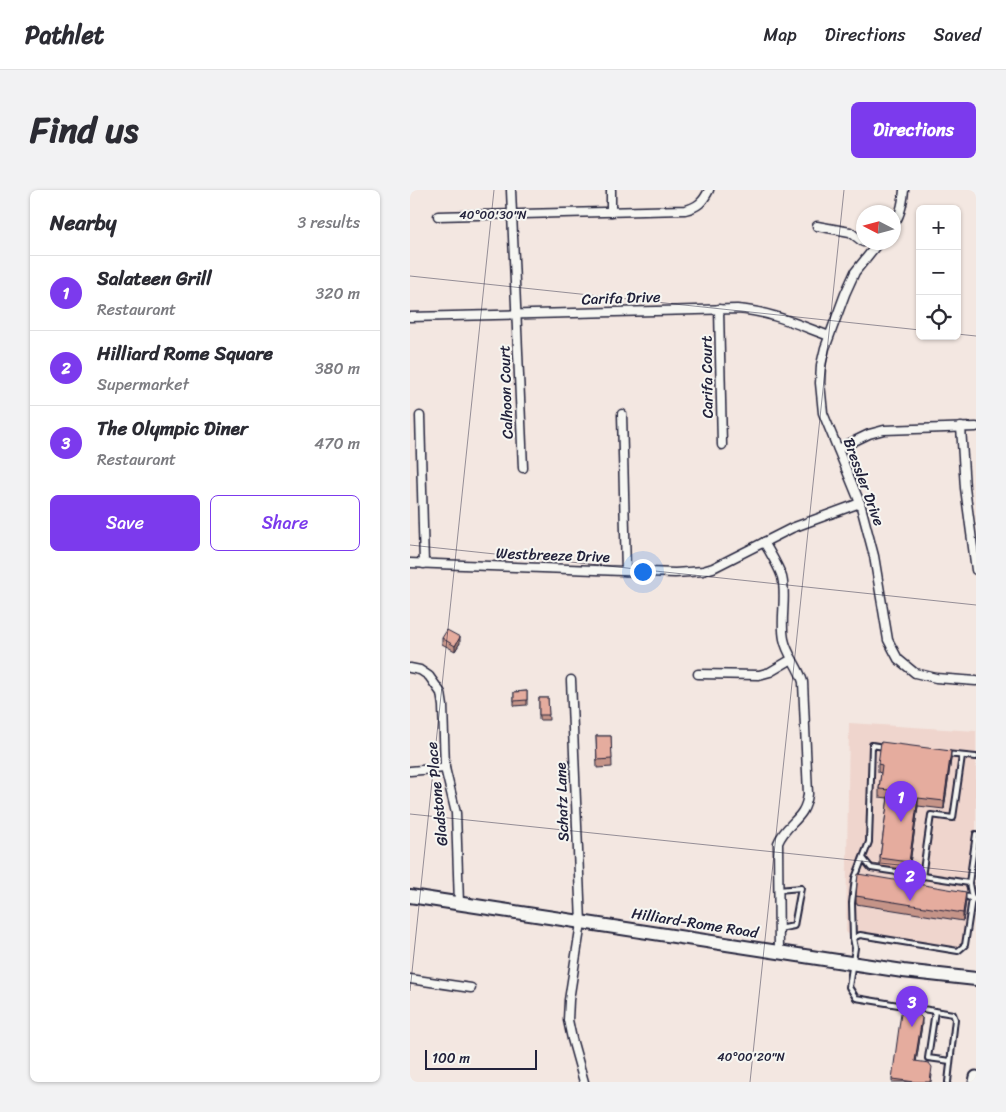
<!DOCTYPE html>
<html lang="en">
<head>
<meta charset="utf-8">
<style>
  body { margin:0; font-family:Sriracha,sans-serif; background:#f2f2f3; color:#2b2b33 }
  .controls { position:absolute; right:15px; top:15px; display:grid; overflow:hidden; border-radius:8px; box-shadow:0 1px 4px #0004 }
  .controls button { width:45px; height:45px; display:grid; place-items:center; padding:0; border:0; border-bottom:1px solid #e1e1e2; background:#fff; color:#2b2b33; font:25px sans-serif }
  .compass { position:absolute; left:446px; top:15px; width:45px; height:45px; border-radius:50%; background:#fff; box-shadow:0 1px 4px #0004; rotate:276deg }
  .scale { position:absolute; left:15px; bottom:12px; width:112px; box-sizing:border-box; padding-left:5px; border:2px solid #22223b; border-top:0; font-size:14px; line-height:18px; white-space:nowrap; color:#22223b; -webkit-text-stroke:4px #f6f6f2; paint-order:stroke }
  .you { position:absolute; left:232px; top:381px; width:18px; height:18px; margin:-12px; border:4px solid #fff; border-radius:50%; background:#1a73e8; box-shadow:0 0 0 8px #1a73e833 }
  .badge { display:grid; place-items:center; width:32px; height:32px; border-radius:50%; background:#7c3aed; color:#fff; font-size:16px; font-weight:700 }
  .pin { position:absolute; translate:-50% -41px; filter:drop-shadow(0 1px 2px #0008) }
  .pin::after { content:''; position:absolute; top:26px; width:18px; height:15px; background:inherit; clip-path:polygon(0 0,100% 0,50% 100%) }
  .list { margin:0; padding:0; list-style:none }
  h2 { display:flex; justify-content:space-between; align-items:center; height:65px; margin:0; padding:0 20px; font-size:21px }
  h2 small { font-size:16px; font-weight:400; color:#7c7c81 }
  .list li { display:grid; grid-template-columns:32px 1fr auto; gap:15px; align-items:center; box-sizing:border-box; height:75px; padding:0 20px; border-top:1px solid #e1e1e2 }
  .list b { display:block; font-size:19px; white-space:nowrap }
  .list p { margin:0; font-size:16px; white-space:nowrap; color:#7c7c81 }
  .list em { font-size:16px; font-style:normal; color:#7c7c81 }
  .actions { display:flex; gap:10px; padding:15px 20px }
  .actions a { flex:1; padding:11px 0; border:1px solid #7c3aed; border-radius:8px; text-align:center; font-size:18px; color:#7c3aed }
  .actions .main { background:#7c3aed; color:#fff }
  .icon { flex:none; width:28px; height:28px; fill:none; stroke:currentColor; stroke-width:2; stroke-linecap:round; stroke-linejoin:round }
  .map { position:relative; flex:none; width:566px; height:892px; overflow:hidden; border-radius:8px }
  header { display:flex; align-items:center; gap:30px; box-sizing:border-box; height:70px; padding:0 25px; background:#fff; border-bottom:1px solid #e1e1e2 }
  header strong { font-size:24px }
  nav { display:flex; gap:28px; margin-inline-start:auto; font-size:18px }
  .intro { display:flex; align-items:center; justify-content:space-between; box-sizing:border-box; height:120px; padding:0 30px }
  h1 { margin:0; font-size:35px }
  .button { padding:12px 22px; border-radius:8px; background:#7c3aed; color:#fff; font-size:18px; font-weight:700 }
  main { display:flex; gap:30px; padding:0 30px }
  aside { flex:1; background:#fff; border-radius:8px; box-shadow:0 1px 4px #0004 }
  .map>svg:first-child { display:block }
  .built { fill:#efd5cd }
  .lines { fill:none; stroke-linecap:round; stroke-linejoin:round }
  .service-casing { stroke:#22223b; stroke-width:8 }
  .minor-casing { stroke:#22223b; stroke-width:11 }
  .secondary-casing { stroke:#22223b; stroke-width:15 }
  .primary-casing { stroke:#22223b; stroke-width:16 }
  .service { stroke:#f6f6f2; stroke-width:4 }
  .minor { stroke:#f6f6f2; stroke-width:8 }
  .secondary { stroke:#f6f6f2; stroke-width:11 }
  .primary { stroke:#f6f6f2; stroke-width:12 }
  .wall { fill:#c59488; stroke:#22223b }
  .shaded-wall { fill:#a0786f; stroke:#22223b }
  .building { fill:#e5ac9e; stroke:#22223b }
  .ticks { fill:none; stroke:#22223b; stroke-width:1; stroke-opacity:0.45 }
  .labels { text-anchor:middle; stroke-width:4; stroke-linejoin:round; paint-order:stroke }
  .street-label { font-size:15px; fill:#22223b; stroke:#f6f6f2 }
  .ticks-label { font-size:12px; text-anchor:middle; fill:#22223b; stroke:#f6f6f2; stroke-width:4; stroke-linejoin:round; paint-order:stroke }
</style>
</head>
<body>
<header>
<strong>Pathlet</strong>
<nav><a>Map</a><a>Directions</a><a>Saved</a></nav>
</header>
<div class="intro"><h1>Find us</h1><a class="button">Directions</a></div>
<main>
<aside>
<h2>Nearby<small>3 results</small></h2>
<ul class="list">
<li><span class="badge">1</span><div><b>Salateen Grill</b><p>Restaurant</p></div><em>320 m</em></li>
<li><span class="badge">2</span><div><b>Hilliard Rome Square</b><p>Supermarket</p></div><em>380 m</em></li>
<li><span class="badge">3</span><div><b>The Olympic Diner</b><p>Restaurant</p></div><em>470 m</em></li>
</ul>
<div class="actions"><a class="main">Save</a><a>Share</a></div>
</aside>
<div class="map">
<svg width="566" height="892" viewBox="0 0 566 892">
  <rect width="100%" height="100%" fill="#f3e7e1"/>
  <filter id="ink" filterUnits="userSpaceOnUse"><feTurbulence type="fractalNoise" baseFrequency=".02" numOctaves="2"/><feDisplacementMap in="SourceGraphic" scale="10" xChannelSelector="R" yChannelSelector="G"/><feConvolveMatrix kernelMatrix="1 2 1 2 8 2 1 2 1" color-interpolation-filters="sRGB"/></filter>
  <g filter="url(#ink)">
    <!-- built -->
    <path class="built" d="M439 533 566 541V644L559 693 562 709 555 755 548 761 450 745 443 748 436 742Z"/>
    <g class="lines">
      <defs>
        <g id="service">
          <path d="M474 557 462 555 459 652 445 688 442 713 443 748 445 758 439 797 446 808 543 824 545 829 538 892"/>
          <path d="M536 564 566 567"/>
          <path d="M453 668 461 678 559 693"/>
          <path d="M512 687 521 625 543 628 552 566"/>
          <path d="M368 700 391 698 384 736 369 739"/>
          <path d="M552 705 566 710"/>
          <path d="M443 748 450 745 548 761 555 755 562 709 559 693 566 644"/>
          <path d="M525 821 518 868 540 871"/>
        </g>
        <g id="minor">
          <path d="M101 0 113 278"/>
          <path d="M201 0V22"/>
          <path d="M28 26 275 20C288 17 293 12 299 0"/>
          <path d="M483 35C491 26 493 12 494 0"/>
          <path d="M407 36 440 42 453 52"/>
          <path d="M469 52 445 82 435 104 415 158 411 175 410 193 413 223 450 313 464 366 478 450 488 469 505 483 526 488 566 491"/>
          <path d="M309 119 312 255"/>
          <path d="M0 127 327 119C359 121 389 135 419 146"/>
          <path d="M212 224 216 381"/>
          <path d="M10 226 14 374"/>
          <path d="M551 237 555 298 566 380"/>
          <path d="M428 259 459 244 474 240 566 237"/>
          <path d="M354 352C360 363 368 375 372 387 377 407 370 429 374 449 377 465 389 477 393 492L398 604C395 631 377 631 368 653L369 762"/>
          <path d="M0 373 265 383 293 381 303 378 382 338 450 313"/>
          <path d="M0 478 10 480 19 486 31 503 33 516 35 578 46 623 49 714"/>
          <path d="M288 484 349 485 360 482 382 469"/>
          <path d="M161 490 171 733 159 810 158 830 162 849 174 892"/>
          <path d="M0 581 35 578"/>
          <path d="M0 789 61 798"/>
        </g>
        <path id="secondary" d="M565 892 566 887"/>
        <path id="primary" d="M0 706 493 781 566 789"/>
      </defs>
      <!-- service casing -->
      <use href="#service" class="service-casing"/>
      <!-- minor casing -->
      <use href="#minor" class="minor-casing"/>
      <!-- secondary casing -->
      <use href="#secondary" class="secondary-casing"/>
      <!-- primary casing -->
      <use href="#primary" class="primary-casing"/>
      <!-- service -->
      <use href="#service" class="service"/>
      <!-- minor -->
      <use href="#minor" class="minor"/>
      <!-- secondary -->
      <use href="#secondary" class="secondary"/>
      <!-- primary -->
      <use href="#primary" class="primary"/>
    </g>
    <!-- wall -->
    <g class="wall">
      <path d="M32 448 50 453 45 461 32 454Z"/>
      <path d="M117 501V515L104 516V502Z"/>
      <path d="M129 508H138L139 530H129Z"/>
      <path d="M186 546H201L202 577 187 578Z"/>
      <path d="M541 569 534 619 508 616 499 680 470 676V668L478 608 469 607V599L471 583 468 582V574Z"/>
      <path d="M446 706 556 710 553 731 446 714Z"/>
      <path d="M512 835 506 871 522 885 521 892H482V889Z"/>
    </g>
    <!-- shaded-wall -->
    <g class="shaded-wall">
      <path d="M50 447V453L45 461V456Z"/>
      <path d="M541 561V569L534 619V611Z"/>
      <path d="M508 608V616L499 680V672Z"/>
      <path d="M556 702V710L553 731V723Z"/>
      <path d="M512 828V835L505 879V871Z"/>
    </g>
    <!-- building -->
    <g class="building">
      <path d="M37 440 50 447 45 456 32 448Z"/>
      <path d="M117 501V510L104 511V502Z"/>
      <path d="M129 508H138L139 525H129Z"/>
      <path d="M186 546H201L202 569 187 570Z"/>
      <path d="M471 552 541 561 534 611 508 608 499 672 470 668 479 600 469 599 472 575 468 574Z"/>
      <path d="M448 684 556 702 553 723 446 706Z"/>
      <path d="M491 823 508 824 512 828 505 871 519 873 522 877 520 892H505L482 889Z"/>
    </g>
  </g>
  <!-- ticks -->
  <path class="ticks" d="M0 86 510 140M547 144 566 146M0 355 566 415M0 624 566 683M0 801 84 0M340 892 434 0"/>
  <g class="labels">
    <!-- street labels -->
    <g class="street-label">
      <text transform="translate(211 108) rotate(-2)" y="5">Carifa Drive</text>
      <text transform="translate(297 187) rotate(-91)" y="5">Carifa Court</text>
      <text transform="translate(96 202) rotate(-92)" y="5">Calhoon Court</text>
      <text transform="translate(454 292) rotate(70)" y="5">Bressler Drive</text>
      <text transform="translate(143 365) rotate(2)" y="5">Westbreeze Drive</text>
      <text transform="translate(27 604) rotate(-96)" y="5">Gladstone Place</text>
      <text transform="translate(152 612) rotate(-92)" y="5">Schatz Lane</text>
      <text transform="translate(285 733) rotate(9)" y="5">Hilliard-Rome Road</text>
    </g>
  </g>
  <g class="ticks-label">
    <text x="83" y="29">40°00'30"N</text>
    <text x="341" y="871">40°00'20"N</text>
  </g>
</svg>
<div class="controls">
<button>+</button>
<button>−</button>
<button><svg class="icon" aria-label="locate" viewBox="0 0 24 24"><circle cx="12" cy="12" r="6"/><path d="M12 2v4M12 18v4M2 12h4M18 12h4"/></svg></button>
</div>
<svg class="compass" viewBox="-18 -18 36 36"><path d="M0-13l5 13h-10z" fill="#e53935"/><path d="M0 13l5-13h-10z" fill="#7c7c81"/></svg>
<div class="scale">100 m</div>
<div class="you"></div>
<div class="pin badge" style="left:491px;top:632px">1</div>
<div class="pin badge" style="left:500px;top:711px">2</div>
<div class="pin badge" style="left:502px;top:837px">3</div>
</div>
</main>
</body>
</html>
